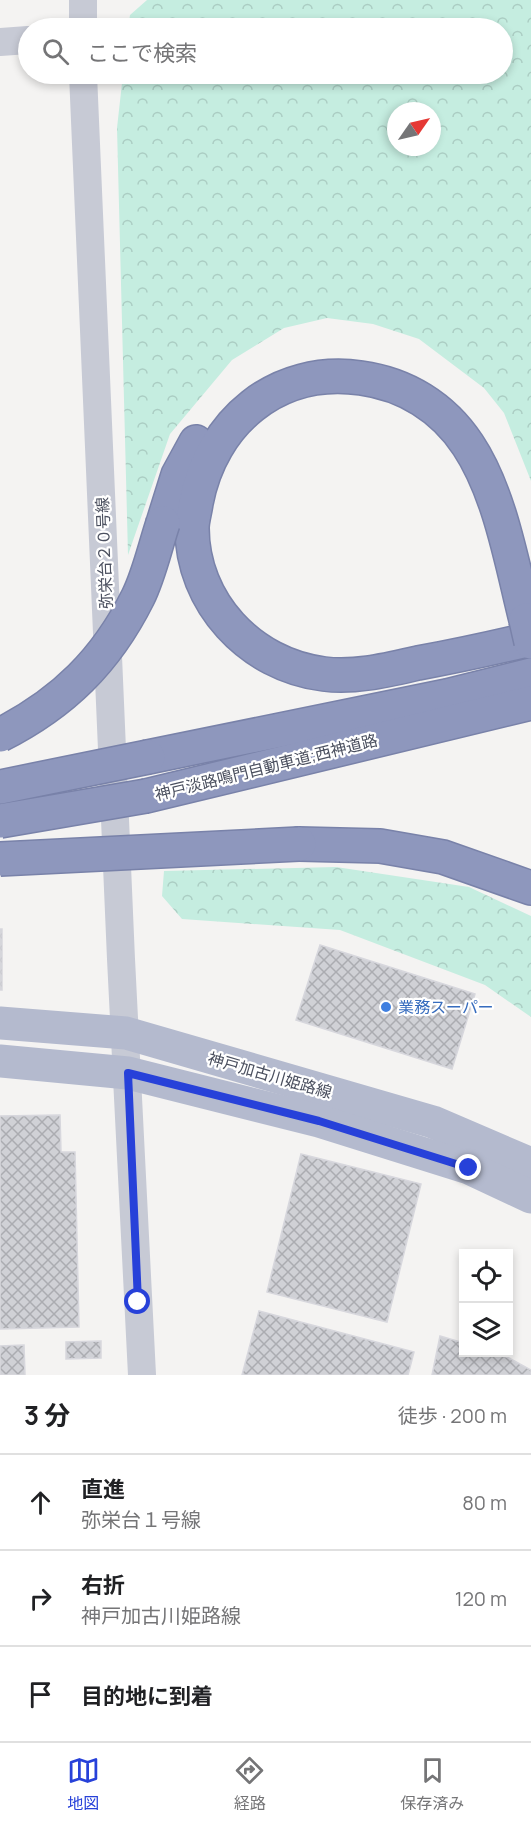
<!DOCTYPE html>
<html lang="ja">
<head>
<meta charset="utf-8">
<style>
  body { margin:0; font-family:Manrope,"Noto Sans JP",sans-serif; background:#f2f2f2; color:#202124 }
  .controls { position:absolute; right:18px; bottom:18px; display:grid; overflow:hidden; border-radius:0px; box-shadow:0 3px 9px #0003 }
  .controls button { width:54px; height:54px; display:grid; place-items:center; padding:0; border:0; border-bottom:2px solid #e0e0e0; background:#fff; color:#202124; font:30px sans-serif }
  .compass { position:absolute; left:387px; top:102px; width:54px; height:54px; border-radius:50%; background:#fff; box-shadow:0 3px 9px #0003; rotate:56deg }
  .stop { position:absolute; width:18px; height:18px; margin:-14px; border:4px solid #2741d9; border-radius:50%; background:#fff }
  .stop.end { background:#2741d9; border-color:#fff; box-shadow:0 2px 6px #0008 }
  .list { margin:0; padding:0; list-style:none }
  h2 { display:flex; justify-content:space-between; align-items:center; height:78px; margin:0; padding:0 24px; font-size:26px }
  h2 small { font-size:20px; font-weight:400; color:#757577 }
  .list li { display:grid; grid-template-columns:39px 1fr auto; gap:18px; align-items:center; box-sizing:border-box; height:96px; padding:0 24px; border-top:2px solid #e0e0e0 }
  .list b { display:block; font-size:22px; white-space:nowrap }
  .list p { margin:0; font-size:20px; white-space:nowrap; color:#757577 }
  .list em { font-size:20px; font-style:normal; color:#757577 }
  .icon { flex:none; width:33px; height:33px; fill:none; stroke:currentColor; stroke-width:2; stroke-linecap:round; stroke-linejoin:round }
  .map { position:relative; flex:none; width:531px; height:1375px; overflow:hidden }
  .search { position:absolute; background:#fff; box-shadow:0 3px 9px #0003; left:18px; right:18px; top:18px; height:66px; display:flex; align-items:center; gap:15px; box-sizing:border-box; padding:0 21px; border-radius:33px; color:#757577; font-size:22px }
  .sheet { height:366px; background:#fff }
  nav { display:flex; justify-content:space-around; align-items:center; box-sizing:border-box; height:84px; border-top:2px solid #e0e0e0; background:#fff; font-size:16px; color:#757577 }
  nav a { display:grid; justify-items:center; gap:3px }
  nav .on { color:#2741d9 }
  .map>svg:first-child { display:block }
  .forest { fill:url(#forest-crowns); fill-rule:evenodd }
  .building { fill:url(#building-cross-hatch); stroke:#d7d7dd; stroke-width:1.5 }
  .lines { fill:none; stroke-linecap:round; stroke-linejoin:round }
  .motorway-casing { stroke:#7982a9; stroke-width:36 }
  .tertiary { stroke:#c7cad5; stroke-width:28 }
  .primary { stroke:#b4bace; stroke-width:33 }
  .motorway { stroke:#8e97bd; stroke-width:33 }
  .motorway-bridge-casing { stroke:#7982a9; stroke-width:36; stroke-linecap:butt }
  .motorway-bridge { stroke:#8e97bd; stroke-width:33 }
  .route { stroke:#2741d9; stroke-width:8 }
  .shop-dot { fill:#3f7fe0; stroke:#fff; stroke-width:2 }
  .labels { text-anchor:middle; stroke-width:4.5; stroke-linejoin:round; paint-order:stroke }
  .street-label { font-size:16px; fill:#4b505f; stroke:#fff }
  .shop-label { font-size:16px; fill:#366cbe; stroke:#fff; text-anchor:start }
</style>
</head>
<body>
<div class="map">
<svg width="531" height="1375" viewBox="0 0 531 1375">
  <defs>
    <pattern id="forest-crowns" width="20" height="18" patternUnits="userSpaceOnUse" patternTransform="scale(1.5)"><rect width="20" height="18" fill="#c5ede0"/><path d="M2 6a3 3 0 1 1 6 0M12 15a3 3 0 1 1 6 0" fill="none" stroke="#abcdc3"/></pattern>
    <pattern id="building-cross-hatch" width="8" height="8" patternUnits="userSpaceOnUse" patternTransform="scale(1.5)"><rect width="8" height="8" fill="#d0d1d6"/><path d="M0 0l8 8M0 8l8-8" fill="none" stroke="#abacb1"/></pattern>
  </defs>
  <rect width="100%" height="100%" fill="#f4f3f2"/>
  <!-- forest -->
  <g class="forest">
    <path d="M147 0H531V481L504 413 484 388 419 339 373 324 327 318 284 328 232 360 170 434 128 555 117 128 123 74H502V28H128L130 15ZM396 111H432V147H396Z"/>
    <path d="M336 867 469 887 531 916V1017L485 985 340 930 182 919 162 896 164 871Z"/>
  </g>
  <!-- building -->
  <g class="building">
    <rect x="0" y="929" width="2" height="61"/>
    <path d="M320 945 475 994 452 1069 296 1020Z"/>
    <path d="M60 1115 61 1152H75L79 1327 0 1329V1116Z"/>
    <path d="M301 1154 421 1184 387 1322 267 1292Z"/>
    <path d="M259 1311 414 1352 408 1375H242Z"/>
    <path d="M440 1336 464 1343V1352H492L509 1358 531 1370V1375H432Z"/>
    <path d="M101 1341V1358L66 1359V1342Z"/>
    <path d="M24 1345 25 1375H0V1346Z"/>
  </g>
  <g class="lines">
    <defs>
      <g id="motorway">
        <path d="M163 523 178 475 196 442"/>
        <path d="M526 620C512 564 500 493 468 445 443 407 405 384 361 378 277 366 211 422 196 503 195 511 192 520 192 528 192 602 250 665 324 674 355 678 387 670 418 663 456 656 493 648 531 639"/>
        <path d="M148 757 447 696 531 675"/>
        <path d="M146 796 531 703"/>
        <path d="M299 844 380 846 443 857 531 888"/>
      </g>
    </defs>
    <!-- motorway casing -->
    <use href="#motorway" class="motorway-casing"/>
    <!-- tertiary -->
    <g class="tertiary">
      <path d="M83 28V0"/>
      <path d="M0 42 28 40"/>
      <path d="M83 74 121 959 142 1375"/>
    </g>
    <!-- primary -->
    <g class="primary">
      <path d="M0 1023 126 1033 433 1122 531 1164"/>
      <path d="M0 1061 128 1073 319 1121 469 1168 531 1197"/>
    </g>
    <!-- motorway -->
    <use href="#motorway" class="motorway"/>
    <defs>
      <g id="motorway-bridge">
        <path d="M526 620 531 642"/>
        <path d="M0 735C63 703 106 661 138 597 149 575 155 547 163 523"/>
        <path d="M0 787 148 757"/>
        <path d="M0 821 146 796"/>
        <path d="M0 859 299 844"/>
      </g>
    </defs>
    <!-- motorway-bridge casing -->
    <use href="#motorway-bridge" class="motorway-bridge-casing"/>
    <!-- motorway-bridge -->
    <use href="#motorway-bridge" class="motorway-bridge"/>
  </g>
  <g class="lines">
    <!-- route -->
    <path class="route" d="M138 1302 128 1073 319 1121 469 1168"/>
  </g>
  <!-- markers -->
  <circle class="shop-dot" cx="386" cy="1007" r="6"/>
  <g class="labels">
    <!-- street labels -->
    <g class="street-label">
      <text transform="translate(104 553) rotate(-92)" y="6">弥栄台２０号線</text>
      <text transform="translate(266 767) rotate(-14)" y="6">神戸淡路鳴門自動車道;西神道路</text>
      <text transform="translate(270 1075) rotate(16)" y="6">神戸加古川姫路線</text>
    </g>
    <!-- shop labels -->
    <g class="shop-label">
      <text x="398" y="1013">業務スーパー</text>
    </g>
  </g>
</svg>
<div class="controls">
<button><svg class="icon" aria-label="locate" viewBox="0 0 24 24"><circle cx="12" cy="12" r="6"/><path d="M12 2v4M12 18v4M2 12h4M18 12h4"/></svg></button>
<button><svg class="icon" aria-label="layers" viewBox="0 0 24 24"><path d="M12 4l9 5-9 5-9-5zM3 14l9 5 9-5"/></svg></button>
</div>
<svg class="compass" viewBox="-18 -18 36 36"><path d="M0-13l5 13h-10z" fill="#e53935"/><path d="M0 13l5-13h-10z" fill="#757577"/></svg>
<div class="stop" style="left:138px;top:1302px"></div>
<div class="stop end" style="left:469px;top:1168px"></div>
<div class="search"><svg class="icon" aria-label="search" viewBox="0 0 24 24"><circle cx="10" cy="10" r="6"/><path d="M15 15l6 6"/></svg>ここで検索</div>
</div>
<section class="sheet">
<h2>3 分<small>徒歩 · 200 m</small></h2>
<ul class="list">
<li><svg class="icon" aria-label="ahead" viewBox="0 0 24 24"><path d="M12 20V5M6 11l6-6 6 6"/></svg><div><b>直進</b><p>弥栄台１号線</p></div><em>80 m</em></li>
<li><svg class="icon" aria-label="right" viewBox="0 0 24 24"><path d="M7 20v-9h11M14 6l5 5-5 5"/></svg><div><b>右折</b><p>神戸加古川姫路線</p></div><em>120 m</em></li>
<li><svg class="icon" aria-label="arrive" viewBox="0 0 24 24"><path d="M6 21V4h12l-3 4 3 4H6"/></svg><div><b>目的地に到着</b></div></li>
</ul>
</section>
<nav>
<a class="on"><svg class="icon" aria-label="map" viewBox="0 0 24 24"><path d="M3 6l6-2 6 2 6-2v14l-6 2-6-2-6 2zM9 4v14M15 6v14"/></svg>地図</a>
<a><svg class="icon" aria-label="directions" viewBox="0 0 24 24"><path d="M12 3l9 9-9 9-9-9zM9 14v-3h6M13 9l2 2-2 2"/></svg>経路</a>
<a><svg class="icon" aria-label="saved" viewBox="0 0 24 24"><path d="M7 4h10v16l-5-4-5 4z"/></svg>保存済み</a>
</nav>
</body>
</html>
